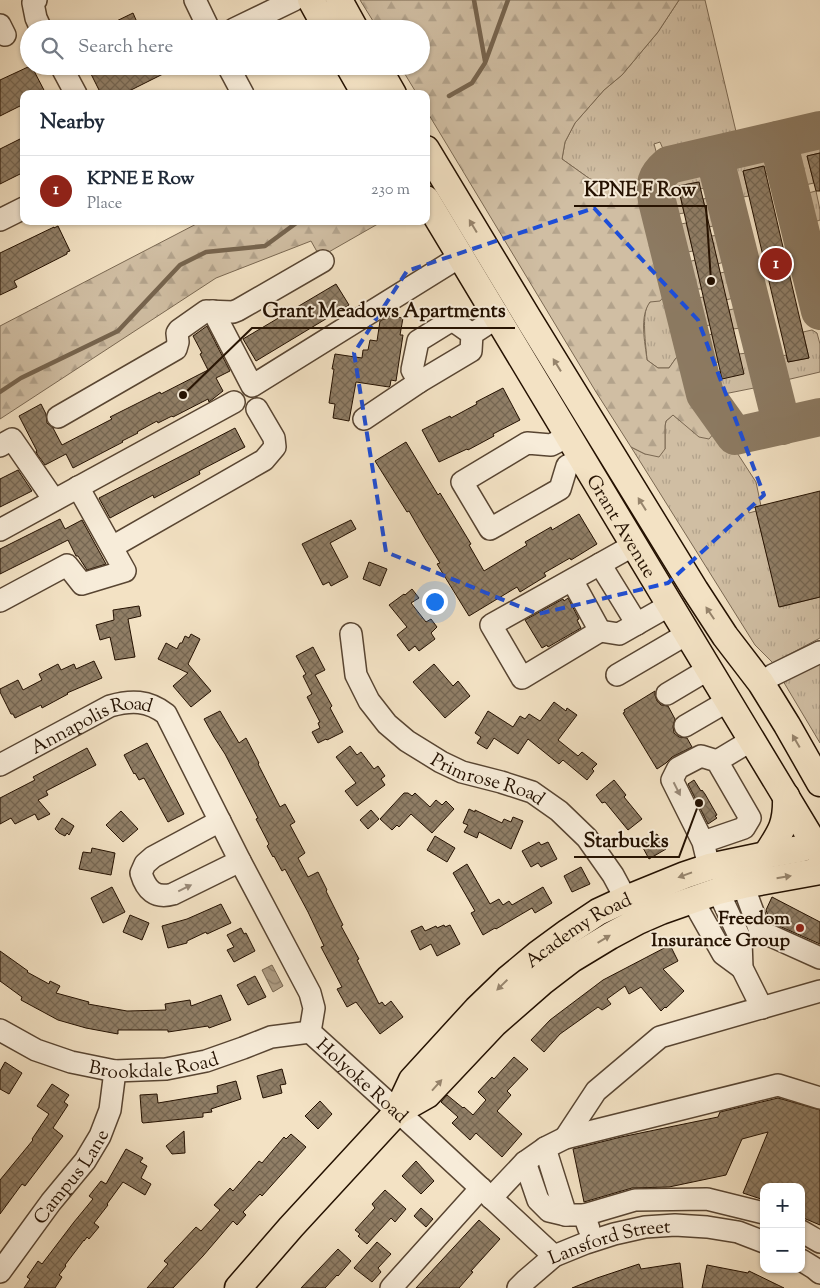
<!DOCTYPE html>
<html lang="en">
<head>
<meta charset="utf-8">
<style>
  body { margin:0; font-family:"Sorts Mill Goudy",serif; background:#f2f2f3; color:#1f2937 }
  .controls { position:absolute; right:15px; bottom:15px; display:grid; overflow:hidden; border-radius:10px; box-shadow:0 1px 4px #0004 }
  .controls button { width:45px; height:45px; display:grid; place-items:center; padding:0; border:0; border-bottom:1px solid #e0e1e3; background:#fff; color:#1f2937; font:25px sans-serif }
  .you { position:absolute; left:434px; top:601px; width:18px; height:18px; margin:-12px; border:4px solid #fff; border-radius:50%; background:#1a73e8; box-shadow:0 0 0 8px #1a73e833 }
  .badge { display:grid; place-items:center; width:32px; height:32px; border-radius:50%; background:#8f2418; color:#fff; font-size:16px; font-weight:700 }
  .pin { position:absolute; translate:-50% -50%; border:2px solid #fff; box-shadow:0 1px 5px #0006 }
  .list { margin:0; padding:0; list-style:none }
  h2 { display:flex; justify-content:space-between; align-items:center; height:65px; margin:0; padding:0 20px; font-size:21px }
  h2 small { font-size:16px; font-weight:400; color:#747a83 }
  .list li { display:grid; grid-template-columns:32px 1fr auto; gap:15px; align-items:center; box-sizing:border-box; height:70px; padding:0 20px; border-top:1px solid #e0e1e3 }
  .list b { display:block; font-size:19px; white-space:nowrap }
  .list p { margin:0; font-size:16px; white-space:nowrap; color:#747a83 }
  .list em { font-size:16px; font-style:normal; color:#747a83 }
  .icon { flex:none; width:28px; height:28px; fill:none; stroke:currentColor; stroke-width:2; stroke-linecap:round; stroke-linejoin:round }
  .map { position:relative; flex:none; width:820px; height:1288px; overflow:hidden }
  .search { position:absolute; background:#fff; box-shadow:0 1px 4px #0004; left:20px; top:20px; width:410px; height:55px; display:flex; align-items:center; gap:12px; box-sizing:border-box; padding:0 18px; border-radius:28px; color:#747a83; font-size:19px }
  .panel { position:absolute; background:#fff; box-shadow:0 1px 4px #0004; left:20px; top:90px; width:410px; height:135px; border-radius:10px }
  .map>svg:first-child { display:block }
  .grass { fill:url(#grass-tufts); stroke:#7a6852 }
  .forest { fill:url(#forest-firs); stroke:#7a6852 }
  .water { fill:url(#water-waves); stroke:#76644e }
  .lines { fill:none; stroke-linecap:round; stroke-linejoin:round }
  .stream { stroke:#76644e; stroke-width:4.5 }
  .taxiway { stroke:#8c7a62; stroke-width:38 }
  .building { fill:url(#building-cross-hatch); stroke:#241101 }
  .minor-casing { stroke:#584532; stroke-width:24 }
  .major-casing { stroke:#241101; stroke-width:29 }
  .minor { stroke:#f7ecd9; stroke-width:21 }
  .major { stroke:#f3e2c4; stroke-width:26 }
  .oneway { fill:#96846c }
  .oneway2 { fill:#988978 }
  .marked { fill:none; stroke:#1d4ed8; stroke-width:4; stroke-dasharray:10 6; stroke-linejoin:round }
  .poi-dot { fill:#8f2418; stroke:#f7ecd9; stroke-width:2 }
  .labels { text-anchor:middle; stroke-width:4; stroke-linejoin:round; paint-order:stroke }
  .street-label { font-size:19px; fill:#241101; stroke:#f7ecd9 }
  .poi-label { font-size:19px; font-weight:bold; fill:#241101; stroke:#f7ecd9; text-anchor:end }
  .leader { fill:none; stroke:#241101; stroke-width:2 }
  .callout-dot { fill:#241101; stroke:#f7ecd9; stroke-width:2 }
  .callout-label { font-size:20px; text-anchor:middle; font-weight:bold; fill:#241101; stroke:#f7ecd9; stroke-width:4; stroke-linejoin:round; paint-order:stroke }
</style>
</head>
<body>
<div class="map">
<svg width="820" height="1288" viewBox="0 0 820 1288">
  <defs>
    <pattern id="grass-tufts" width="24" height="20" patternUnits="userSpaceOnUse" patternTransform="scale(1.25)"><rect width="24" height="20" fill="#d0bea3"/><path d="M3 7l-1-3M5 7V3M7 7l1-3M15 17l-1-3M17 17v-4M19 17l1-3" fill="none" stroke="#b2a28b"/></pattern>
    <pattern id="forest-firs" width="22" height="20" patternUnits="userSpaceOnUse" patternTransform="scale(1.25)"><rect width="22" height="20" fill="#d0bea3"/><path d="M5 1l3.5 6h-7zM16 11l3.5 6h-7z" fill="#b2a28b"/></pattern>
    <pattern id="water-waves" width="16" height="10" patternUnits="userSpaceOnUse" patternTransform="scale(1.25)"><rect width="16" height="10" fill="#ad9b82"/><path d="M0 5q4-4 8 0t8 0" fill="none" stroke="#8d7d68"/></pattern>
    <pattern id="building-cross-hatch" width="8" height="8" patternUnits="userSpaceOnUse" patternTransform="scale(1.25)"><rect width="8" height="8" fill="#907e66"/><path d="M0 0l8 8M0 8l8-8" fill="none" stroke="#756652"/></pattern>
  </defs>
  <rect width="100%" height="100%" fill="#f3e2c4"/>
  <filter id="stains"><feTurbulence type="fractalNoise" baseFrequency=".004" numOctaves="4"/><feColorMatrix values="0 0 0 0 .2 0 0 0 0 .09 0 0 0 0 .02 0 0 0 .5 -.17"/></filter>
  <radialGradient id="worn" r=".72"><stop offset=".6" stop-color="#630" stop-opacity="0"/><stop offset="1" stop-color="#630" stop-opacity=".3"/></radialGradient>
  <!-- grass -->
  <g class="grass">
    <path d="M679 0H705L738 140 667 158 660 142 654 144 659 162 650 173 646 187 638 180 626 181 618 186 610 185 590 179 562 159 565 142 575 123 604 90 622 75 658 32Z"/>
    <path d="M820 137V153L807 156 814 183 805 185 800 183C795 173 787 150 800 143 806 139 814 139 820 137Z"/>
    <path d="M757 151C772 150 784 157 775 172L765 174 763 166 743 171 749 196 737 198C732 194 731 187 730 180 725 156 738 156 757 151Z"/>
    <path d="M699 166C709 168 715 177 712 186L700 189 698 182 678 186 684 213C678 214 673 216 669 211 665 197 657 182 672 172Z"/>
    <path d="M816 191 820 210V220C818 221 814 222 811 221 804 218 804 203 804 196L808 193Z"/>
    <path d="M713 197 716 198 720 206 721 221 717 225 709 227 703 199Z"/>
    <path d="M686 223 693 251 682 253 678 251 673 233 676 225Z"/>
    <path d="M722 235 726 237 730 257 729 260 718 264 711 236Z"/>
    <path d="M695 260 702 289H693L687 286 682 267 685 263Z"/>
    <path d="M730 271C738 276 740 289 737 297L726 300 720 273Z"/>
    <path d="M668 283 687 361 681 357 676 358 669 368H658L647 360C646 347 641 312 649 303 653 299 661 296 667 293Z"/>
    <path d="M703 297 710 325C706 326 701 327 697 325 691 320 690 305 693 299Z"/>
    <path d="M737 308 743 311 748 327 733 329 729 310Z"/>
    <path d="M812 330 817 333 820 344V372L782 381C780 381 779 381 778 380 775 377 772 363 775 360 777 357 782 356 786 355L788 362 809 358 803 332Z"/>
    <path d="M712 334 719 362 710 363 705 362 703 359 700 342 702 337Z"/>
    <path d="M747 353 754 354 761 382 759 387 719 395 709 381 710 375 721 371 739 354Z"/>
    <path d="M673 415 682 422 714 433 719 425 756 482 761 506 748 509 749 513 756 511 780 607 820 597V638L773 663 755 645 631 447 645 454 665 449V426L666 421Z"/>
    <path d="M820 664V743L783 681Z"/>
  </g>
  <!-- forest -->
  <g class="forest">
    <path d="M360 0H679L658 32 622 75 604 90 575 123 565 142 562 159 590 179 609 185 618 186 626 181 638 180 646 187 668 283 667 293 660 301 650 302C639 317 645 342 647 360L658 368H669L676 358 681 356 687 361 700 395 719 425 714 433 709 439 699 437 673 415 666 421 665 426V449L659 457 645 454 631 447 596 392 426 110V94H417L400 66H421V29H378Z"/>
    <path d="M202 221H383L320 257 311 241 216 278 0 419V326Z"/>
  </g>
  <!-- water -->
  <path class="water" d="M272 965 283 986 273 992 262 970Z"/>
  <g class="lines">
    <!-- stream -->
    <g class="stream">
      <path d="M474 0 485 61"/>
      <path d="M449 96 472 83 485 63 508 0"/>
      <path d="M0 392 21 378 118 331 180 265 206 252 265 246 299 221"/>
    </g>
    <!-- taxiway -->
    <g class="taxiway">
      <path d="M820 130 669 165C655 177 654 184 657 201L705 394 735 436 820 417"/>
      <path d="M778 140 820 311"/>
      <path d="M714 155 782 426"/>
    </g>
  </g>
  <!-- building -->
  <g class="building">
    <path d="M133 13 140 29H100Z"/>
    <path d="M87 66H159L163 74 123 94H101Z"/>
    <path d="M28 67 29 68 32 67 46 94H24V104L0 116V80Z"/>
    <path d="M24 137V172L0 184V149Z"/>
    <path d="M820 153V191H816L807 156Z"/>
    <path d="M764 166 809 358 788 362 743 171Z"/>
    <path d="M699 182 744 374 722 379 678 186Z"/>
    <path d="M58 226 70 251 67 252V254L14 281 17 287 0 295V253L54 227V228Z"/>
    <path d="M336 284 349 305 256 361 243 339Z"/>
    <path d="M388 316 403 318 400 335H403L396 381 391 380 390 386 389 387 356 382 349 421 333 418 335 404 329 403 334 369H332L335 354 362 358 363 350H368L370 340 377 341 380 321 384 319H386Z"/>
    <path d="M207 326 230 371 216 378 223 391 209 402 208 399 173 417 172 416 158 423 157 421 137 432 138 433 122 441 123 442 73 468 66 454 45 465 37 454 36 451H37L19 416 41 404 46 414 47 423 53 428 62 445 112 419 110 417 160 392 161 394 208 370 200 354 202 353 193 336Z"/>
    <path d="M503 388 520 420 493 434 494 436 468 450 467 449 439 462 422 430 450 416 451 418 477 404 476 402Z"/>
    <path d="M235 428 245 447 199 471 200 474 154 498 153 495 110 518 99 498 189 452Z"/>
    <path d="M406 442 438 495 440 493 471 544 469 545 484 571 527 545 525 542 551 527 552 530 579 514 597 544 571 560 570 558 544 573 546 576 520 592 517 587 469 616 437 564 440 563 424 537 409 511 407 512 375 461Z"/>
    <path d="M18 470 32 491 0 507V479Z"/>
    <path d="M820 491V597L779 607 755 507Z"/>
    <path d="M60 519 65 529 82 520 106 564 87 570 78 556H76L68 540 0 574V549Z"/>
    <path d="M351 520 356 529 330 543 348 577 331 586 329 582 323 585 302 544Z"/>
    <path d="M369 562 387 569 380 586 363 579Z"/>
    <path d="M412 589 419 598 411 603 426 622 431 619 437 627 431 633 435 639 419 651 415 646 409 651 397 635 407 627 389 605 404 594 405 595Z"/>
    <path d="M568 598 579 619 577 620 581 628 548 647 547 645 542 648 525 620 563 599 564 601Z"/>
    <path d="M139 606 141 616 128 619 135 657 115 660 110 637 100 640 96 625 114 620 113 610Z"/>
    <path d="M191 634 200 639 188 664 211 691 191 707 173 686 188 673 158 659 166 643 177 649 180 643H182L185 636 189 638Z"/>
    <path d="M313 647 325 670 315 675 332 706 330 708 343 732 327 740 326 739 318 743 312 732 320 728 318 723 320 722 307 697 312 694 303 676 306 674 296 656Z"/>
    <path d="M94 661 102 678 67 693 68 694 42 708 41 705 15 718 13 714H11L0 692V689L18 680 23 690 42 680 39 674 58 664 61 670 74 664 76 669Z"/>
    <path d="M434 664 453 686 458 681 470 696 445 718 413 682Z"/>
    <path d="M655 691V695L657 701 661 705 668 706 675 719 673 726 674 733 679 737 687 738 692 747 672 757 666 763 657 769 623 713 625 712 624 710Z"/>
    <path d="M554 702 566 711 567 708 577 715 558 740 578 756 582 752 597 764 592 769 594 771 587 780 563 760 559 764 528 739 518 754 494 738 487 749 477 743 481 737 475 733 488 711 513 727 520 716 525 719 529 714 540 721Z"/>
    <path d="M220 711 239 743 246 738 259 763 258 764 280 807 285 804 295 822 290 825 305 853 298 858 308 877 318 872 327 890 326 891 343 925 341 926 359 959 357 960 379 1004 382 1002 385 1006 391 1001 403 1017 380 1034 356 1002 347 1007 337 989 342 987 321 947 324 946 308 912 285 869 282 871 274 856 273 857 267 846 269 844 256 819 258 818 225 754 214 737 204 719Z"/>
    <path d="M147 743 184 814 168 822 144 778 139 780 135 773 134 774 124 755Z"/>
    <path d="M350 746 357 755 361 752 374 769 378 766 385 776 381 779 385 785 357 806 345 791 356 783 336 757Z"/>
    <path d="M87 748 96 765 46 791 48 795 38 800 50 814 38 820 35 814 15 824 11 818 0 824V798L35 780 33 777Z"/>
    <path d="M614 780 626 795 624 797 642 819 628 830 605 802 602 803 596 795Z"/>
    <path d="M694 780 701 791 702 790 705 794 717 815 715 816 717 818 708 824 688 784Z"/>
    <path d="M404 793H408L412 796 415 793 430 807 436 800 442 805 446 801 454 809 432 833 411 814 399 827 397 825 392 830 380 819Z"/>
    <path d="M469 809 475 812V810L502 823 504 819 511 822 513 817 523 821 511 849 479 832 477 838 464 832 468 825 463 823Z"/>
    <path d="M371 810 379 819 368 829 360 820Z"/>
    <path d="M121 811 138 829 123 842 106 825Z"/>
    <path d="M62 818 74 826 69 835 67 833 65 836 59 833 55 829Z"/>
    <path d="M657 834 666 849 649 859 641 844Z"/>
    <path d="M435 836 455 848 447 862 427 850Z"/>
    <path d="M539 842 541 845 548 842 557 859 541 867 538 863 531 867 522 851Z"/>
    <path d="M92 848 115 853 111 875 79 869 83 852 91 853Z"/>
    <path d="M467 864 490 904 499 899 503 905 509 901 512 905 543 887 552 903 535 913 532 908 496 929 495 928 483 935 471 913 475 911 453 873Z"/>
    <path d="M581 867 590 884 572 892 564 876Z"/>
    <path d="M112 887 125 912 103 923 91 898Z"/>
    <path d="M772 897 820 922V944L770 922 766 910Z"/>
    <path d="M221 904 231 923 207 934 206 932 187 941V943L168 948 162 926 187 919Z"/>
    <path d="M130 915 149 923 142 940 123 932Z"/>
    <path d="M444 925 445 927 450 925 460 944 437 956 431 944 420 950 411 931 422 926 425 931 436 926 437 928Z"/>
    <path d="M241 928 244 934 246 933 255 951 234 962 227 950 234 947 227 935Z"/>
    <path d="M670 945 678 961 663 969 684 991 666 1008 665 1007 661 1011 641 987 629 994 625 986 607 999 611 1004 602 1010 598 1007 560 1034 544 1052 531 1040 550 1020 603 980Z"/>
    <path d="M0 951 28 971 27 972 49 984 50 981 60 986 56 993 89 1002 88 1004 127 1011 166 1010 165 1004 190 1000 191 1006 221 995 231 1020 209 1028 208 1026 168 1032V1030H118V1034L86 1028 58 1020 21 1000 22 997 0 981Z"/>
    <path d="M255 976 266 997 248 1005 237 985Z"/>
    <path d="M514 1057 528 1069 507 1091 511 1095 497 1111 522 1134 502 1157 476 1133 470 1140 452 1123 458 1117 441 1102 447 1095 463 1108 464 1107 473 1115 486 1100 478 1092 492 1077 494 1079Z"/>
    <path d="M5 1062 22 1073 9 1094 0 1089V1071Z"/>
    <path d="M282 1069 286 1084 280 1085 282 1093 263 1098 257 1076Z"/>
    <path d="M236 1081 241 1099 211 1109 212 1112 203 1113V1117L143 1123 142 1122 140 1095 157 1094 158 1103 218 1093 217 1086Z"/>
    <path d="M52 1084 69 1095 64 1102 68 1105 53 1128 63 1136 25 1186 22 1184 0 1214V1180L33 1140 32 1139 49 1114 37 1106Z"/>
    <path d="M778 1098 820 1110V1225L801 1217V1187H764V1200L743 1193 768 1132 742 1139 726 1175 669 1187 632 1188 584 1202 573 1149 621 1137 718 1117 720 1112Z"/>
    <path d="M320 1101 332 1114 318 1129 305 1116Z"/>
    <path d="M184 1131 185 1153 172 1154 166 1146Z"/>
    <path d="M291 1134 306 1147 262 1196 260 1194 243 1212 246 1215 237 1225 233 1221 203 1256 173 1288H147L168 1264 164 1261 196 1227 201 1231 220 1210 214 1205 230 1188 233 1191 259 1161 262 1163 284 1137 286 1139Z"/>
    <path d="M126 1149 143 1158 140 1162 147 1166 141 1178 151 1184 145 1195 123 1182 107 1204 108 1205 94 1223 99 1227 89 1239 87 1237 84 1241V1240L65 1265 66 1266 59 1275 62 1277 55 1288H24L30 1279 27 1277 38 1261 42 1264 74 1222 93 1199 89 1196 101 1181 106 1184Z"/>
    <path d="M416 1161 434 1181 421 1194 402 1176Z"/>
    <path d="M385 1190 406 1209 395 1222 391 1218 367 1244 358 1236 360 1234 355 1230 375 1208 372 1204Z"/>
    <path d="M421 1208 433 1219 426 1227 414 1216Z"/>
    <path d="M479 1220 500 1239 471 1271 473 1272 459 1288H416Z"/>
    <path d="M377 1242 391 1254 378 1268 381 1272 372 1282 354 1268Z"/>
    <path d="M338 1249 351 1261 338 1276 337 1275 325 1288H301Z"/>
    <path d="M680 1263 683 1288H572L597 1278 639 1264 641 1269Z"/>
    <path d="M707 1265 748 1273 749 1271 784 1288H702Z"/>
  </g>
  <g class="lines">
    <defs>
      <g id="minor">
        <path d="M36 0 33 3 36 18 41 29"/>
        <path d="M195 0 209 29"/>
        <path d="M0 25 5 35"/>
        <path d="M234 29 294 0"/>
        <path d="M61 66 76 94"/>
        <path d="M228 66 243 94"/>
        <path d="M0 220 24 208"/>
        <path d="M213 311 252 386 461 256"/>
        <path d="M419 382 412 370 418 341 452 320 472 334"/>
        <path d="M58 417 176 349 178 342 177 333 179 330 206 311 233 312 238 310 323 261"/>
        <path d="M364 419 419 382 471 351 472 334 498 317"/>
        <path d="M569 436 551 445 527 443 462 482 490 529 560 489 567 466 582 458"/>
        <path d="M0 446 12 439 54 500"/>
        <path d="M0 530 234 402"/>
        <path d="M112 547 264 460 275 447 274 438 257 409"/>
        <path d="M600 564 637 624"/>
        <path d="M572 580 600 631 522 678 491 625 634 545"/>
        <path d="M0 601 67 565 82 584 125 571 78 487"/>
        <path d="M600 631 619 634 670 605"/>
        <path id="s1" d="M351 634 356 675 369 701 387 724 407 741 441 762 462 772 501 782 532 792 559 811 587 838 613 875 634 914"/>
        <path d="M617 675 687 634"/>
        <path d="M761 683 773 675 820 652"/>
        <path d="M667 694 709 669"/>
        <path d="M685 726 728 701"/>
        <path d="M717 761 752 740"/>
        <path id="s2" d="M0 765 110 706C131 700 148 700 166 714L240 861 310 993 314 1008 310 1032 417 1129 554 1256"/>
        <path d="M220 821 153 857 145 864 141 873C146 890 155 899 173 894L240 861"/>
        <path d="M703 842 672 780 678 768 701 756 717 761 750 818 744 828 703 842 709 867"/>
        <path d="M743 885 760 931 820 958"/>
        <path d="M718 891 741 940 742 968 762 1008"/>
        <path d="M692 899 723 954 742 968"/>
        <path id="s3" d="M0 1030 36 1050 71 1062 115 1071 166 1069 206 1061 243 1048 271 1037 310 1032"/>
        <path d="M565 1138 596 1091 660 1037 820 991"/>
        <path d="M545 1148 566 1215H584L589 1229"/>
        <path d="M525 1162 538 1200 549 1211 566 1215"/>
        <path d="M491 1198 525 1162 545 1148 565 1138 778 1085 820 1098"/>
        <path d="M584 1215 635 1200 707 1199 764 1213"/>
        <path d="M801 1231 820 1242"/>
        <path d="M801 1260 814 1268 820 1273"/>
        <path id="s4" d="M0 1272 51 1202 85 1161 100 1136 110 1110 115 1071"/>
        <path d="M391 1288 481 1188"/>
        <path id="s5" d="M518 1288 526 1280 554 1256 586 1243 614 1234 645 1227 675 1225 707 1227 738 1232 764 1242"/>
      </g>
      <g id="major">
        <path d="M311 0 327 29"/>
        <path d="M339 0 355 29"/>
        <path d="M349 66 365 94"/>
        <path d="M377 66 393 94"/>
        <path d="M426 149 528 318 695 590 725 636 761 683 787 725 820 783"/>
        <path id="s6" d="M426 199 670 605 820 853"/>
        <path d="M766 855C781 832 787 824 786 796"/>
        <path d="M397 1112 427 1095 494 1024 542 982 572 959 610 936 638 921 661 911 718 891 743 885 820 871"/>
        <path id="s7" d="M238 1288 291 1227 397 1112 412 1080 477 1009 508 979 538 954 568 932 598 912 626 899 685 875 709 867 766 855 799 849 820 843"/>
      </g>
    </defs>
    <!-- minor casing -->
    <use href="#minor" class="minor-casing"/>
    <!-- major casing -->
    <use href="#major" class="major-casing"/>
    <!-- minor -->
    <use href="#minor" class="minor"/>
    <!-- major -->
    <use href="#major" class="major"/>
  </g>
  <!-- one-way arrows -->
  <defs><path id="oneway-solid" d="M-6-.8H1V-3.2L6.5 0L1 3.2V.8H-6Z" transform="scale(1.25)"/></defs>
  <g class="oneway">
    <use href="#oneway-solid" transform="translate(473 226) rotate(-121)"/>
    <use href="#oneway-solid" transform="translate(557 365) rotate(-122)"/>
    <use href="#oneway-solid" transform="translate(642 504) rotate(-122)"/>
    <use href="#oneway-solid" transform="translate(710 613) rotate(-124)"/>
    <use href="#oneway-solid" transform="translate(796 741) rotate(-120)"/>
    <use href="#oneway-solid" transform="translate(685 875) rotate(160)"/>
    <use href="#oneway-solid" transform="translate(784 877) rotate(-9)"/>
    <use href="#oneway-solid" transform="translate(604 939) rotate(-31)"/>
    <use href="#oneway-solid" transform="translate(502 985) rotate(136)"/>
    <use href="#oneway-solid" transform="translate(437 1085) rotate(-48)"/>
  </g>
  <g class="oneway2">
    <use href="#oneway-solid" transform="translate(677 789) rotate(63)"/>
    <use href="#oneway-solid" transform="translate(185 888) rotate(-26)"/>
  </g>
  <!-- marked area -->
  <path class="marked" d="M594 208 698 320 764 495 668 583 538 614 386 552 354 353 407 271Z"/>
  <!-- markers -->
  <circle class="poi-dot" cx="800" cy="928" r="5"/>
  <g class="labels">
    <!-- street labels -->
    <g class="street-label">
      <text dy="7" stroke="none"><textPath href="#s6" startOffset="381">Grant Avenue</textPath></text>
      <text dy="7" stroke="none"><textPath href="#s2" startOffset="102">Annapolis Road</textPath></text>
      <text dy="7" stroke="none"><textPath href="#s1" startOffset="216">Primrose Road</textPath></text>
      <text dy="7" stroke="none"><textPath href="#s7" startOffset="498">Academy Road</textPath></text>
      <text dy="7" stroke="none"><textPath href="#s3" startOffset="162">Brookdale Road</textPath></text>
      <text dy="7" stroke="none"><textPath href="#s2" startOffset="609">Holyoke Road</textPath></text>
      <text dy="7" stroke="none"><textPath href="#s4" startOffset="119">Campus Lane</textPath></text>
      <text dy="7" stroke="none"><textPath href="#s5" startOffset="106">Lansford Street</textPath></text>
    </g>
    <!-- poi labels -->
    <g class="poi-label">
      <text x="790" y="924">Freedom<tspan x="790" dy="22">Insurance Group</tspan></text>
    </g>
  </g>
  <!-- callouts -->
  <path class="leader" d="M711 281L706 206H574M183 395L252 328H515M699 803L679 857H574"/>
  <g class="callout-dot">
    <circle cx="711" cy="281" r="5"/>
    <circle cx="183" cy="395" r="5"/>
    <circle cx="699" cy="803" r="5"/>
  </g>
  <g class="callout-label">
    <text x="640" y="196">KPNE F Row</text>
    <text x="384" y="317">Grant Meadows Apartments</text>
    <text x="626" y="847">Starbucks</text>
  </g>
  <rect width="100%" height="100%" filter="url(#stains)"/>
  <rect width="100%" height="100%" fill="url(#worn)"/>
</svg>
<div class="controls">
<button>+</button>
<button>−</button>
</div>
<div class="you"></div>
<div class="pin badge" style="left:776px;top:264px">1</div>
<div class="search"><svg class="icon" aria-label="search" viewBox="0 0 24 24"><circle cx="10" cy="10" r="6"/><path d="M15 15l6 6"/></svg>Search here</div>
<section class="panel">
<h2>Nearby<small></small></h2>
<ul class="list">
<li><span class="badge">1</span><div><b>KPNE E Row</b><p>Place</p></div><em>230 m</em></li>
</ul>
</section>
</div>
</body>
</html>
